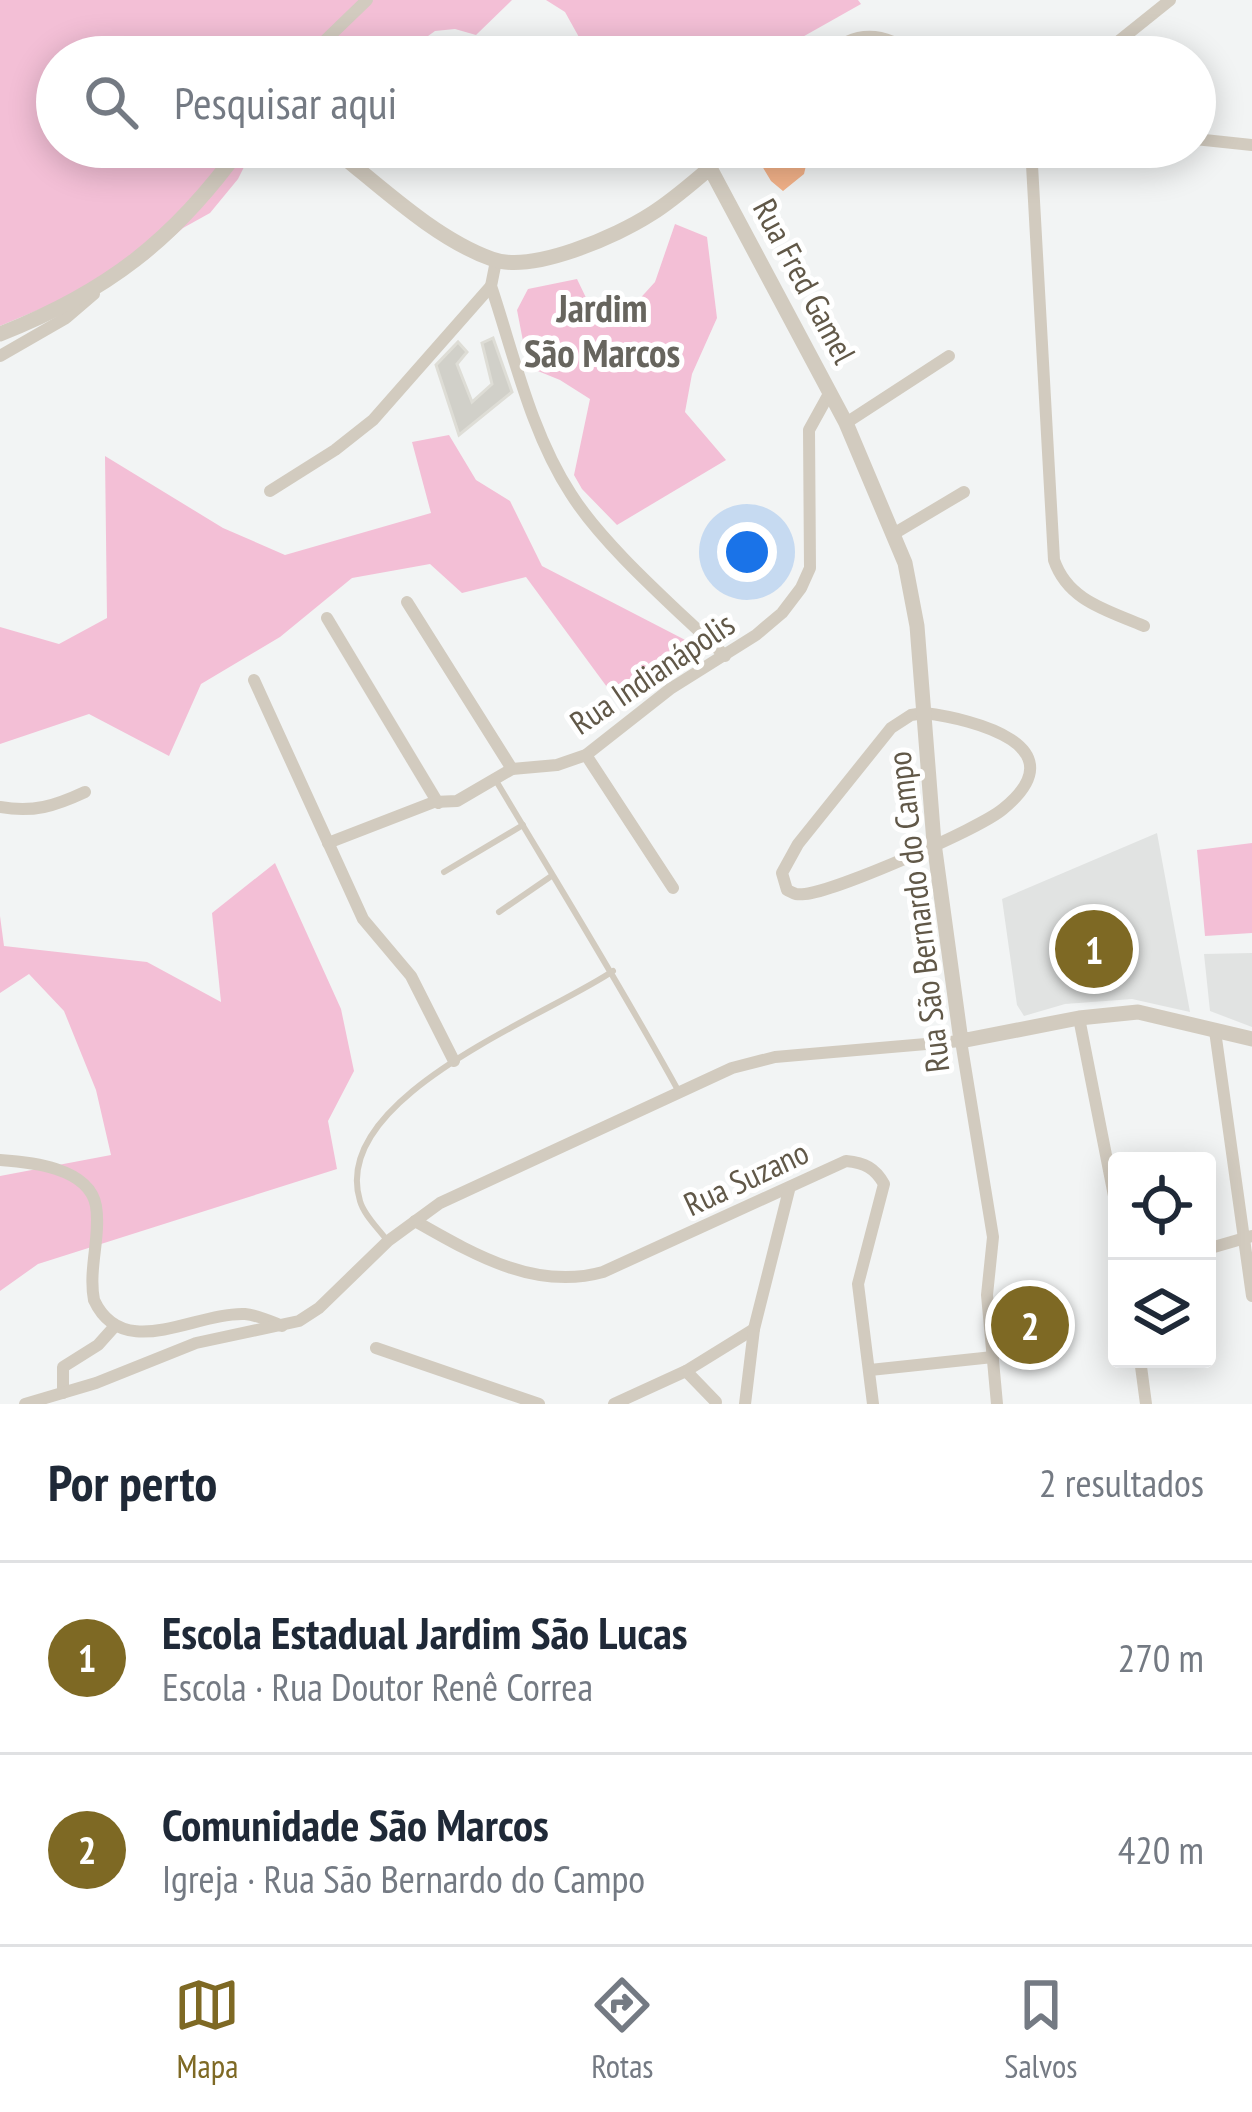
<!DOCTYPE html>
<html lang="pt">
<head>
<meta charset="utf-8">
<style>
  body { margin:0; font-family:"PT Sans Narrow",sans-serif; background:#f6f6f7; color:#1f2937 }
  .controls { position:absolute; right:36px; bottom:36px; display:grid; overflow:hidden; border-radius:12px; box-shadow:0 6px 30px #0003 }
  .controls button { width:108px; height:108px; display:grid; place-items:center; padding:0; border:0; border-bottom:3px solid #e0e1e3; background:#fff; color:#1f2937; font:60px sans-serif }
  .you { position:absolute; left:747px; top:552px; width:42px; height:42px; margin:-30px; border:9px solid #fff; border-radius:50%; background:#1a73e8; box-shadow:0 0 0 18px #1a73e833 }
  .badge { display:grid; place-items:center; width:78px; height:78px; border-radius:50%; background:#7e6924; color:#fff; font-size:39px; font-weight:700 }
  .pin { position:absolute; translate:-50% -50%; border:6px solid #fff; box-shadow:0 3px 12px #0006 }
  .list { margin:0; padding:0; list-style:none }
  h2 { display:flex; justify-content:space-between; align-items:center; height:156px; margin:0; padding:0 48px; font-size:51px }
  h2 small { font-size:39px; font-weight:400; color:#747a83 }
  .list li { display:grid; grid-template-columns:78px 1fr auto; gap:36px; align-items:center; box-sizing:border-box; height:192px; padding:0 48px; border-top:3px solid #e0e1e3 }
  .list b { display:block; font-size:45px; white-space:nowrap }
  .list p { margin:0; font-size:39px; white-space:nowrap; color:#747a83 }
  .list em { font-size:39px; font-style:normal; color:#747a83 }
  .icon { flex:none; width:66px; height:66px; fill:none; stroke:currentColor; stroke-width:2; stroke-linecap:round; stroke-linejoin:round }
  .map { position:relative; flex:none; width:1252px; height:1404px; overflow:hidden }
  .search { position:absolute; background:#fff; box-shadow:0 6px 30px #0003; left:36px; right:36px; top:36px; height:132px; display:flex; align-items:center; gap:30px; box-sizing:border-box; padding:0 42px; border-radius:66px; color:#747a83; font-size:45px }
  .sheet { height:540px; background:#fff }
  nav { display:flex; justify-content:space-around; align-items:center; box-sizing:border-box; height:168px; border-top:3px solid #e0e1e3; background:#fff; font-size:33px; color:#747a83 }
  nav a { display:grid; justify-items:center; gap:6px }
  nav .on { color:#7e6924 }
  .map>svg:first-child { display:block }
  .education { fill:#e1e3e2 }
  .green { fill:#f3bfd6 }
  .water { fill:#f3b289 }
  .building { fill:#d1d0c9; stroke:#deddd6; stroke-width:3 }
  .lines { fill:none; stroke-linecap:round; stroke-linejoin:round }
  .service { stroke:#d2cbbf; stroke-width:6 }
  .minor { stroke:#d2cbbf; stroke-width:12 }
  .tertiary { stroke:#d2cbbf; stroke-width:15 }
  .labels { text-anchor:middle; stroke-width:10; stroke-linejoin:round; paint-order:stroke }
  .street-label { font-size:33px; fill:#615848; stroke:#fff }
  .quarter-label { font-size:39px; font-weight:bold; fill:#67655e; stroke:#fff }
</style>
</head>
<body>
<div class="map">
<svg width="1252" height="1404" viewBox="0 0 1252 1404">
  <rect width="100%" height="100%" fill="#f2f4f4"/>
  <!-- education -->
  <g class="education">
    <path d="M1157 833 1190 1012 1132 999 1065 1004 1024 1016 1017 1005 1002 899Z"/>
    <path d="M1252 953V1027L1210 1011 1204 954Z"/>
  </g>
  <!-- green -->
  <g class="green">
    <path d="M0 0H512L476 35 455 29 435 31 399 57H57V147H254L238 179 210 213 183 228 148 259 114 278 0 326Z"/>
    <path d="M546 0H858L861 4 767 57H590L565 12Z"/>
    <path d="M675 224 707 237 717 318 692 374 685 412 726 460 617 525 582 489 574 475 590 399 560 380 528 367 517 310 528 289 577 279 590 306 625 315 655 282Z"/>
    <path d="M449 435 476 480 510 501 542 566 693 644C679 674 646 687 618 702L526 577 462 593 430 564 352 578 280 637 201 684 169 756 89 714 0 744V627L59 644 107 618 105 456 223 528 285 555 431 513 412 442Z"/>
    <path d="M1252 843V933L1205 936 1197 850Z"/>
    <path d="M275 863 341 1009 354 1071 328 1121 337 1169 38 1264 0 1291V1176L111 1155 96 1090 64 1011 29 974 0 993V916L4 946 147 962 221 1002 212 913Z"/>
  </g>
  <!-- water -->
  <path class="water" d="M789 147H825L819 156 808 157 804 174 783 191 771 181 762 166 775 152Z"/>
  <!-- building -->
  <g class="building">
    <path d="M493 338 512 392 459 435 436 365 458 342 467 352 457 364 472 402 492 384 482 343Z"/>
    <path d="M1047 1303 1052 1337 1044 1339 1038 1331 1012 1337 1008 1318 1036 1314 1035 1307Z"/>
  </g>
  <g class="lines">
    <!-- service -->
    <g class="service">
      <path d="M495 779C557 883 621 986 679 1092"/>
      <path d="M444 872 523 825"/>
      <path d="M499 912 550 877"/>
      <path d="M386 1239C377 1227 364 1215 360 1201 328 1097 547 1016 613 971"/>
    </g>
    <!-- minor -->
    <g class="minor">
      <path d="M308 57 367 0"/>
      <path d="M826 57C856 28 886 32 917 57"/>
      <path d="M1099 57 1170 0"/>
      <path d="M1195 139 1252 145"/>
      <path d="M1031 147 1054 560C1068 601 1107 610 1144 626"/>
      <path d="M710 168 732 147"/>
      <path d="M496 261 491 286C514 355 531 433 571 494 605 548 678 610 725 656"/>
      <path d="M0 356 66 318 94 294"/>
      <path d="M846 423 949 356"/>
      <path d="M270 491 335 450 373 420 491 286"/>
      <path d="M895 533 964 492"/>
      <path d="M407 602 512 769"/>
      <path d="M327 618 438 803"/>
      <path d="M254 680 363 919 411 976 454 1061"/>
      <path d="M924 713C974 719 1080 746 1003 809 979 829 836 891 805 894 796 895 795 894 787 890L782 873 798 844 891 728 911 715Z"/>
      <path d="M586 755 673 888"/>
      <path d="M0 807C33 813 55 806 85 792"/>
      <path d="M328 843 434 802 457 801 512 769 557 765 586 755 670 689 756 635 782 613 801 588 810 568 809 430 830 392"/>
      <path d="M1079 1018 1117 1211"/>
      <path d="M1215 1031 1252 1296"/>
      <path d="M0 1160C29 1162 89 1167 96 1206 101 1236 88 1269 94 1300 123 1363 195 1312 245 1314 258 1315 270 1321 282 1326"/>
      <path d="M415 1221C473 1254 535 1291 603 1272L846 1161C865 1163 875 1168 884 1184L858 1284 873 1404"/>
      <path d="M1207 1249 1252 1236"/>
      <path d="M376 1348 539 1404"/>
      <path d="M1140 1359 1146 1404"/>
      <path d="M870 1370 993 1357"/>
      <path d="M686 1371 716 1402"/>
      <path d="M63 1393V1367L98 1345 115 1326"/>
      <path d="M25 1404 96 1383 196 1343 299 1321 319 1308 388 1241 440 1203 732 1068 775 1057 961 1041 993 1237 987 1295 997 1404"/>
      <path d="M614 1404 686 1371 754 1329"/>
      <path d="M745 1404 754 1329 789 1190"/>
    </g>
    <!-- tertiary -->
    <g class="tertiary">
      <path d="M331 147C378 184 435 239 492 259 532 274 617 236 651 214 672 201 691 184 710 168L846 423 905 563 917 626 934 843 961 1041 1079 1018 1138 1012 1252 1039"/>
      <path d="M0 334C107 292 174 240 241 147"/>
    </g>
  </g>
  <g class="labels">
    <!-- street labels -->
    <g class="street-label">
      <text transform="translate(805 281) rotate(62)" y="12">Rua Fred Gamel</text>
      <text transform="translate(652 673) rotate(-34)" y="12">Rua Indianápolis</text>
      <text transform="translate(918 912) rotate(-97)" y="12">Rua São Bernardo do Campo</text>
      <text transform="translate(746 1178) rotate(-25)" y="12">Rua Suzano</text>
    </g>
    <!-- quarter labels -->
    <g class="quarter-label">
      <text x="602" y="322">Jardim<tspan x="602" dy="45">São Marcos</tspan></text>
    </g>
  </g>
</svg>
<div class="controls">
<button><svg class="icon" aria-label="locate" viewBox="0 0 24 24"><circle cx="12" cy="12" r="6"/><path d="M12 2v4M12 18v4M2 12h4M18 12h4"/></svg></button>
<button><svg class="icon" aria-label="layers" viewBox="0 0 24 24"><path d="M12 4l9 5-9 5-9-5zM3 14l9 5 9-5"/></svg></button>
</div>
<div class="you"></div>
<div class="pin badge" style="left:1094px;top:949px">1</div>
<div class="pin badge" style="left:1030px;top:1325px">2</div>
<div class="search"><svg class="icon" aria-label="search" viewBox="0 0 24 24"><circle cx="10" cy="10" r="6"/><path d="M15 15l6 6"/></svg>Pesquisar aqui</div>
</div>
<section class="sheet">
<h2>Por perto<small>2 resultados</small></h2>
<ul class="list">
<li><span class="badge">1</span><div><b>Escola Estadual Jardim São Lucas</b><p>Escola · Rua Doutor Renê Correa</p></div><em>270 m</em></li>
<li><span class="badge">2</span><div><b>Comunidade São Marcos</b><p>Igreja · Rua São Bernardo do Campo</p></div><em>420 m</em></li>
</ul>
</section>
<nav>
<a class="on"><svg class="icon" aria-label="map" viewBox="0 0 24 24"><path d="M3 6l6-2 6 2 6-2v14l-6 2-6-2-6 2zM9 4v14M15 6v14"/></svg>Mapa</a>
<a><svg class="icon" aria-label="directions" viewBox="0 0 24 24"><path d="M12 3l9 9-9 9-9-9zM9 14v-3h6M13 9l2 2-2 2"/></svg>Rotas</a>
<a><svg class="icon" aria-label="saved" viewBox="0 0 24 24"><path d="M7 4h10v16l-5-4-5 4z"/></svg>Salvos</a>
</nav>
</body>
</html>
